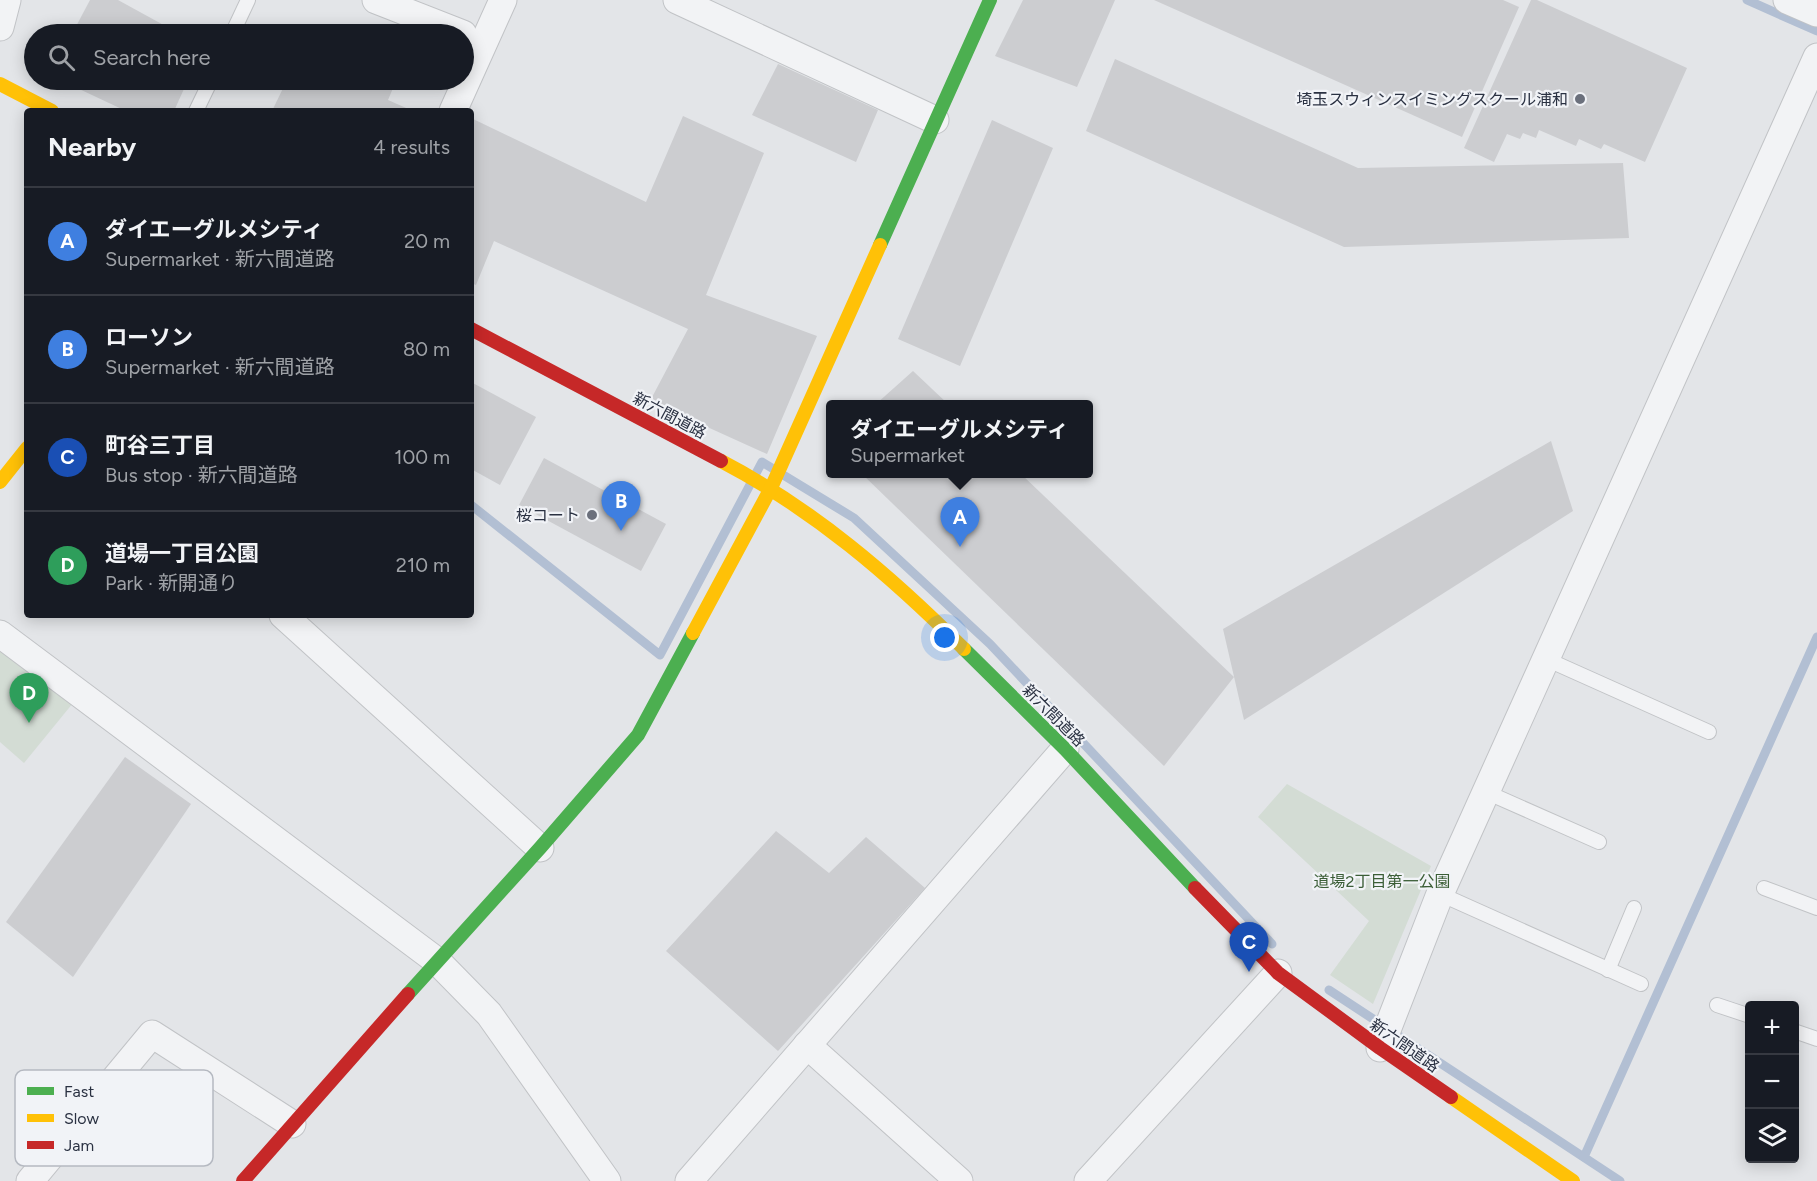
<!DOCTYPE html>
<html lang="en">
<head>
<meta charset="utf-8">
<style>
  body { margin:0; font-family:Figtree,"Noto Sans JP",sans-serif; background:#20242c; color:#f1f3f6 }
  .controls { position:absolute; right:18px; bottom:18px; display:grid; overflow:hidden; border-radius:6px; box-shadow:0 3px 15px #0003 }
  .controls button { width:54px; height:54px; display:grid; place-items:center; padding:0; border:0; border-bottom:2px solid #363941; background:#171b24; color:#f1f3f6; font:30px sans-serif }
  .you { position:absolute; left:945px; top:638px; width:21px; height:21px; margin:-15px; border:4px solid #fff; border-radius:50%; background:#1a73e8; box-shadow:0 0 0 9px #1a73e833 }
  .badge { display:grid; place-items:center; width:39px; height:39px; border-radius:50%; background:#db2777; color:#fff; font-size:20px; font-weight:700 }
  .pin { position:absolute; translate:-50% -50px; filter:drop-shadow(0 2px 3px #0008) }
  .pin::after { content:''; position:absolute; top:32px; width:21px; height:18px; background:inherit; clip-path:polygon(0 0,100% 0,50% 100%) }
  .popup { position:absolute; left:826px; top:400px; width:267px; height:78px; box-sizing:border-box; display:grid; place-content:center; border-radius:6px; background:#171b24; filter:drop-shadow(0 2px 4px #0005); font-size:20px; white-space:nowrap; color:#9ea1a6 }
  .popup b { font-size:22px; color:#f1f3f6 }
  .popup::after { content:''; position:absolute; left:50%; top:100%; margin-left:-12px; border:12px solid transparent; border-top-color:#171b24 }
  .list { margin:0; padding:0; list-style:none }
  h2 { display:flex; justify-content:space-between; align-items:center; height:78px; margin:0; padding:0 24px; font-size:26px }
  h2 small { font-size:20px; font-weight:400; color:#9ea1a6 }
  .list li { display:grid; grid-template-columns:39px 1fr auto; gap:18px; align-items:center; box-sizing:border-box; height:108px; padding:0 24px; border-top:2px solid #363941 }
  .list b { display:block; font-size:22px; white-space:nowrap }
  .list p { margin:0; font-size:20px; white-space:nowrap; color:#9ea1a6 }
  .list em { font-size:20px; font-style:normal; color:#9ea1a6 }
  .icon { flex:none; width:33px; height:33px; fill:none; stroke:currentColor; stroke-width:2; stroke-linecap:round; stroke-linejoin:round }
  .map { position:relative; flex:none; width:1817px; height:1181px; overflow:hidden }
  .search { position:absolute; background:#171b24; box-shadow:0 3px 15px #0003; left:24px; top:24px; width:450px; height:66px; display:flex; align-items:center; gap:15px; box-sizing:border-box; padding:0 21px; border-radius:33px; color:#9ea1a6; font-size:22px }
  .panel { position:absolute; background:#171b24; box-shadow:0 3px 15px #0003; left:24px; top:108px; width:450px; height:510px; border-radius:6px }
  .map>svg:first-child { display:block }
  .green { fill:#d3dcd4 }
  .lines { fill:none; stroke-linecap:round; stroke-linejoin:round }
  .stream { stroke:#b2bfd3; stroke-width:9 }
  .building { fill:#cccdd0 }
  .lane-casing { stroke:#c1c3c6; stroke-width:16 }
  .street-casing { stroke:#c1c3c6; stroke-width:29 }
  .lane { stroke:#f2f3f5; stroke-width:14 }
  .street { stroke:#f2f3f5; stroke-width:27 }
  .fast { stroke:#4caf50; stroke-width:14 }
  .slow { stroke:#ffc107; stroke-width:14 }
  .jam { stroke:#c62828; stroke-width:14 }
  .poi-dot { fill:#6b707c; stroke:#f1f3f7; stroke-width:2 }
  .labels { text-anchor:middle; stroke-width:4.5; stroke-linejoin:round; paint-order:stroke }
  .poi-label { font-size:16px; fill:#2a3142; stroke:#f1f3f7; text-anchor:end }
  .street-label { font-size:16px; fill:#2a3142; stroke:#f1f3f7 }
  .park-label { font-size:16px; fill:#3b5e37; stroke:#f1f3f7 }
  .key { fill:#f1f3f7; stroke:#b5b9c1; stroke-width:1.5 }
  .key-label { font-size:16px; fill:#2a3142 }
</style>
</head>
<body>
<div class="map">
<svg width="1817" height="1181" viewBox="0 0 1817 1181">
  <rect width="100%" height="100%" fill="#e3e5e8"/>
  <!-- green -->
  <g class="green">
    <path d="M0 645 73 703 24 763 0 742Z"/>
    <path d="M1287 784 1431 866 1373 1004 1330 975 1369 921 1258 817Z"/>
  </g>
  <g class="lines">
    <!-- stream -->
    <g class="stream">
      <path d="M1747 0 1817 31"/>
      <path d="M471 505 660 655 762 462 854 518 990 644 1272 944"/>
      <path d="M1329 990 1620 1181"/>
      <path d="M1584 1157 1817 637"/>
    </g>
  </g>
  <!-- building -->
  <g class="building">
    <path d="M90 0H118L180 34H72Z"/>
    <path d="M1023 0H1115L1077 87 995 56Z"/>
    <path d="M1154 0H1503L1519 7 1462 137Z"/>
    <path d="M1531 0H1537L1687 68 1645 162 1604 144 1601 149 1579 139 1576 146 1539 130 1536 138 1523 133 1520 139 1507 134 1494 162 1464 148Z"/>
    <path d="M1115 59 1358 168 1623 163 1629 238 1344 247 1086 131Z"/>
    <path d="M778 64 878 110 856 162 752 115Z"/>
    <path d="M60 80H188L174 111H126Z"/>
    <path d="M287 80H394L396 81 388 100 413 111H272Z"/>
    <path d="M683 116 764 153 706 295 817 336 767 454 650 401 688 329 494 241 476 285 471 283V118L646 202Z"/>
    <path d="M992 120 1053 148 960 366 898 339Z"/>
    <path d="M913 371 948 404H876Z"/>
    <path d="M471 382 536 417 500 485 471 469Z"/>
    <path d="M1551 441 1573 511 1244 720 1223 629Z"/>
    <path d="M544 458 666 524 641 571 519 505Z"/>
    <path d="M862 474H1021L1234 677 1164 766Z"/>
    <path d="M125 757 191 804 73 977 6 922Z"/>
    <path d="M776 831 829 873 866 837 925 888 778 1051 666 951Z"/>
  </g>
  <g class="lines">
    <defs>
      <g id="lane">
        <path d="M232 34 248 0"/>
        <path d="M196 111 211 80"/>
        <path d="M1546 659 1709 732"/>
        <path d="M1486 792 1599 842"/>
        <path d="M1764 888 1817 908"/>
        <path d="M1440 894 1641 984"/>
        <path d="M1608 970 1634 908"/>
        <path d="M1717 1005 1750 1016"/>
        <path d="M1794 1031 1817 1039"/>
      </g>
      <g id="street">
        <path d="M376 0 463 34"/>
        <path d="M677 0 935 120"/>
        <path d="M1787 0 1817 13"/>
        <path d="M0 27 7 0"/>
        <path d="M453 111 503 0"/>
        <path d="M283 615 540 848"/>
        <path d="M0 634 437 961 489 1014 607 1181"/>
        <path d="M807 1045 959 1181"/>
        <path d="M1380 1048 1440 894 1817 57"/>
        <path d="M30 1181 152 1034 292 1124"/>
        <path d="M689 1181 1065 749"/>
        <path d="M1088 1181 1278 973"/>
      </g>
    </defs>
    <!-- lane casing -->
    <use href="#lane" class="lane-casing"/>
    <!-- street casing -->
    <use href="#street" class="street-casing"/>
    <!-- lane -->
    <use href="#lane" class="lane"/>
    <!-- street -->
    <use href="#street" class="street"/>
    <!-- fast -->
    <g class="fast">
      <path d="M880 245 990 0"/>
      <path d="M964 649 1065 749 1195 888"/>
      <path d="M408 994 540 848 638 735 693 633"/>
    </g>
    <!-- slow -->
    <g class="slow">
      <path d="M0 84 52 111"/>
      <path d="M721 461C813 509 891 576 964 649"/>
      <path d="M0 482 27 448"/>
      <path d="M693 633 771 488 880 245"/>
      <path d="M1451 1097 1573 1181"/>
    </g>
    <!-- jam -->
    <g class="jam">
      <path d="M471 329 721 461"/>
      <path d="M1195 888 1278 973 1380 1048 1451 1097"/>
      <path d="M243 1181 408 994"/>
    </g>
  </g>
  <!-- markers -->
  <g class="poi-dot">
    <circle cx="1580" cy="99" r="6"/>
    <circle cx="592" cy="515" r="6"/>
  </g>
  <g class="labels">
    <!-- poi labels -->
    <g class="poi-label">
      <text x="1568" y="105">埼玉スウィンスイミングスクール浦和</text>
      <text x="580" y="521">桜コート</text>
    </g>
    <!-- street labels -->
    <g class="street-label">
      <text transform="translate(670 415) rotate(28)" y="6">新六間道路</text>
      <text transform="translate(1054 715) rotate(45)" y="6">新六間道路</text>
      <text transform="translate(1405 1045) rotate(35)" y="6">新六間道路</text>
    </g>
    <!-- park labels -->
    <g class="park-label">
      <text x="1382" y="887">道場2丁目第一公園</text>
    </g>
  </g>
  <!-- legend -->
  <rect x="15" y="1070" width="198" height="96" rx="9" class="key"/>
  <rect x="27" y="1087" width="27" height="8" fill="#4caf50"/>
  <rect x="27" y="1114" width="27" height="8" fill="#ffc107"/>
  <rect x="27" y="1141" width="27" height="8" fill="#c62828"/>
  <g class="key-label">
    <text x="64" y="1097">Fast</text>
    <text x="64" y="1124">Slow</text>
    <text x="64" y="1151">Jam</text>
  </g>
</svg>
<div class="controls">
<button>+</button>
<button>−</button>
<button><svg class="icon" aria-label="layers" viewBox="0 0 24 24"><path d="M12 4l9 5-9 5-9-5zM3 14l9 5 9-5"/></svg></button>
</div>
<div class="you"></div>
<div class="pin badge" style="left:960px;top:547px;background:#3f7fe0">A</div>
<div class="popup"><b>ダイエーグルメシティ</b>Supermarket</div>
<div class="pin badge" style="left:621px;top:531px;background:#3f7fe0">B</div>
<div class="pin badge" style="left:1249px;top:972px;background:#1a4fb4">C</div>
<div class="pin badge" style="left:29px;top:723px;background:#2e9e5b">D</div>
<div class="search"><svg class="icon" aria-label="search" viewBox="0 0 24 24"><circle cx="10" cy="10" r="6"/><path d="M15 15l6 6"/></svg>Search here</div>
<section class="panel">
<h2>Nearby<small>4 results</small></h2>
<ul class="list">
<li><span class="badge" style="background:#3f7fe0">A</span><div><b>ダイエーグルメシティ</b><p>Supermarket · 新六間道路</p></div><em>20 m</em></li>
<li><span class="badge" style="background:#3f7fe0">B</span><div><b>ローソン</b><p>Supermarket · 新六間道路</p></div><em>80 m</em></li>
<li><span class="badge" style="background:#1a4fb4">C</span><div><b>町谷三丁目</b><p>Bus stop · 新六間道路</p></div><em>100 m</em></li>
<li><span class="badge" style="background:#2e9e5b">D</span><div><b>道場一丁目公園</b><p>Park · 新開通り</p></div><em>210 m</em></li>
</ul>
</section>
</div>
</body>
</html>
